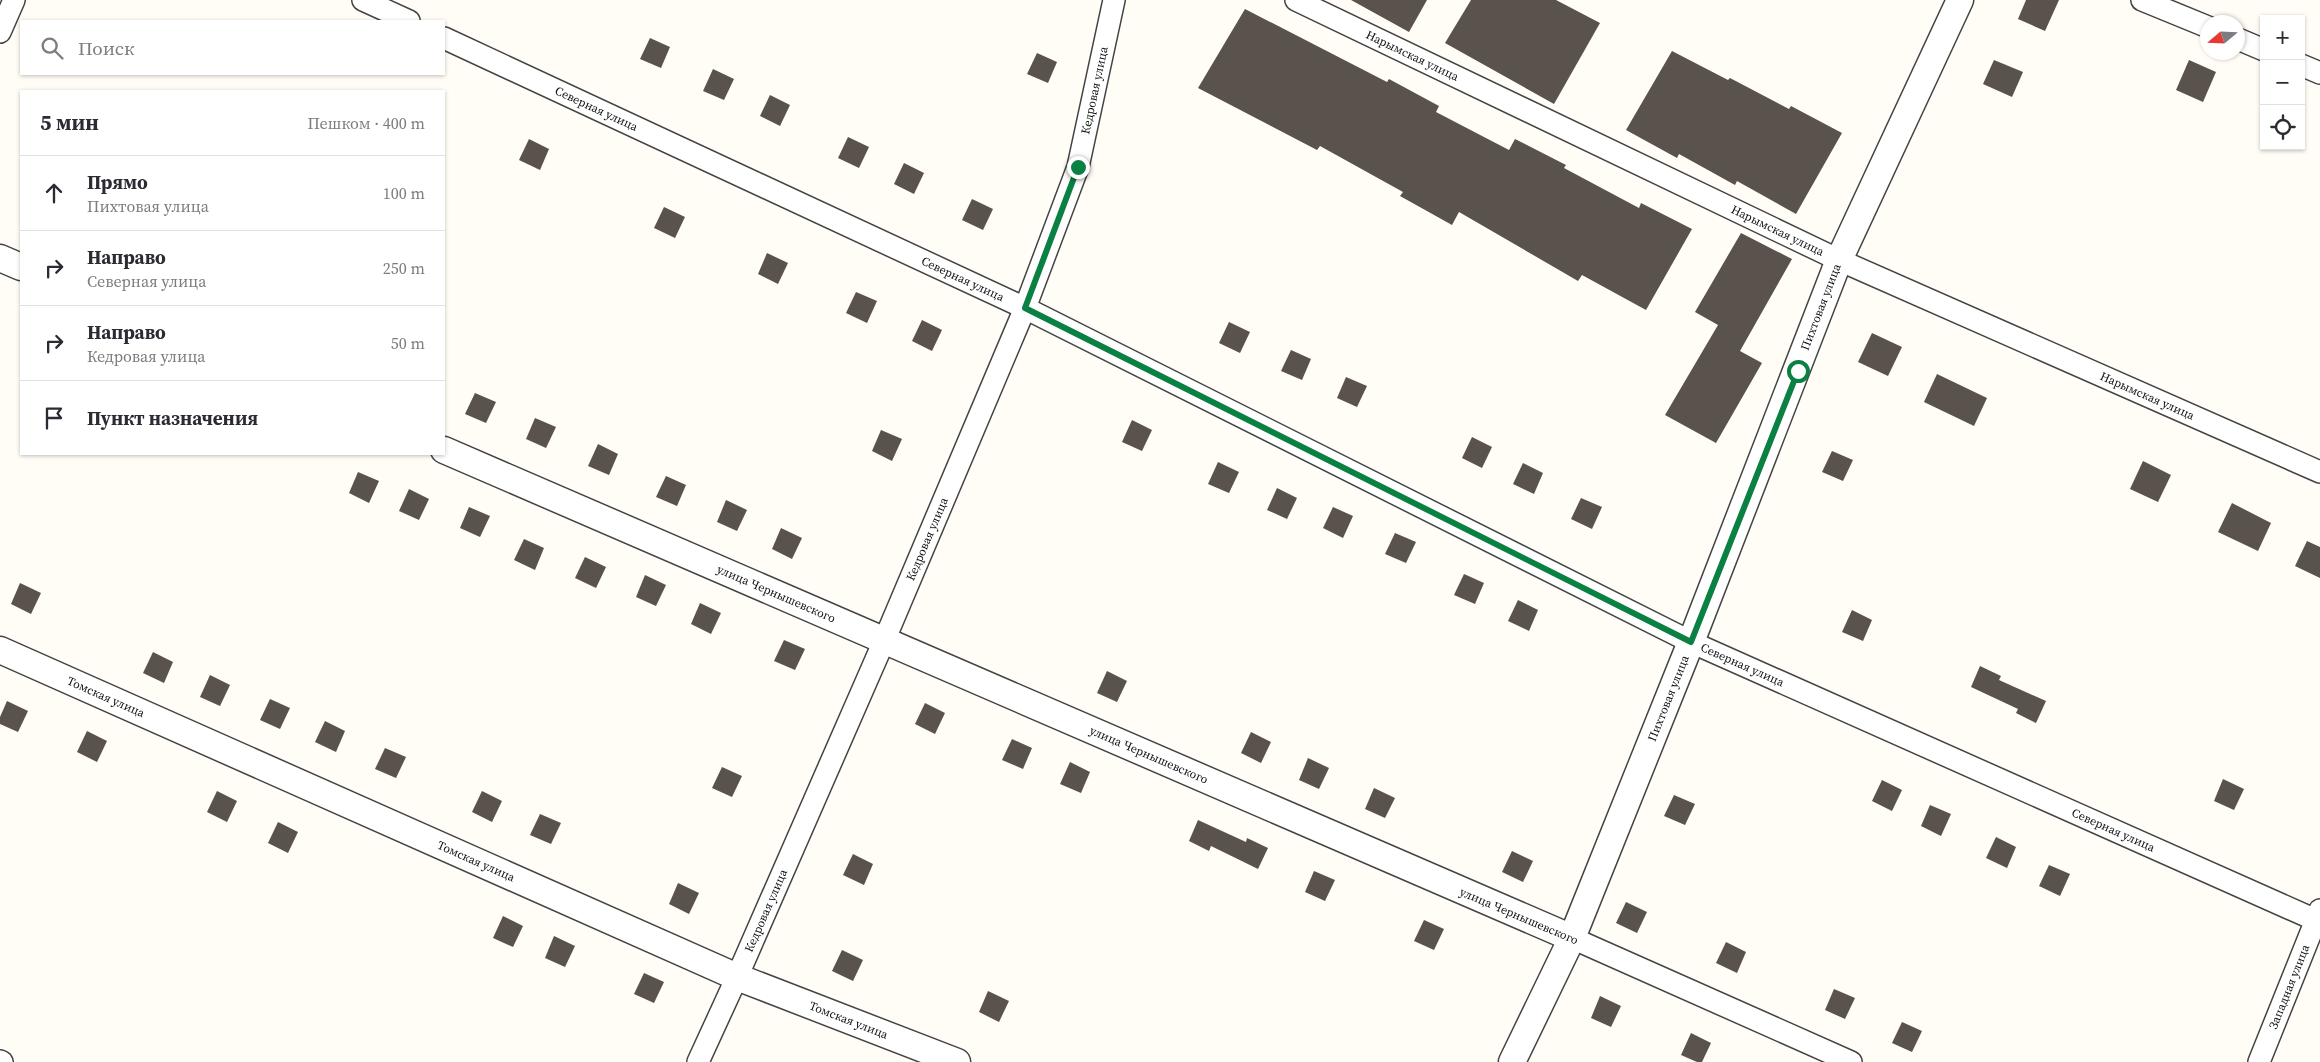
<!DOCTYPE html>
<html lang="ru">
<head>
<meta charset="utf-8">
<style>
  body { margin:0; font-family:"Source Serif 4",serif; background:#f2f2f3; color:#2b2b33 }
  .controls { position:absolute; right:15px; top:15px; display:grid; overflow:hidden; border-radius:0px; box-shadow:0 1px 4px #0004 }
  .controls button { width:45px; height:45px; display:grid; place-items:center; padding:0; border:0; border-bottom:1px solid #e1e1e2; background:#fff; color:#2b2b33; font:25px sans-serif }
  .compass { position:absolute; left:2200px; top:15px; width:45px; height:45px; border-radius:50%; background:#fff; box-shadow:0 1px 4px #0004; rotate:251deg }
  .stop { position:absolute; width:15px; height:15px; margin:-11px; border:4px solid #0b8043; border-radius:50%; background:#fff }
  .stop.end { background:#0b8043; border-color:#fff; box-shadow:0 1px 5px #0008 }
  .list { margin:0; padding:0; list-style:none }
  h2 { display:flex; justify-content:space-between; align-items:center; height:65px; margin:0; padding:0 20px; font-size:21px }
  h2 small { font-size:16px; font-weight:400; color:#7c7c81 }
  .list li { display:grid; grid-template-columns:32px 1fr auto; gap:15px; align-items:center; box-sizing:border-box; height:75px; padding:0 20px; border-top:1px solid #e1e1e2 }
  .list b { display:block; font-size:19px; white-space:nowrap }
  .list p { margin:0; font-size:16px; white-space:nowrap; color:#7c7c81 }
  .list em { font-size:16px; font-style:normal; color:#7c7c81 }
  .icon { flex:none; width:28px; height:28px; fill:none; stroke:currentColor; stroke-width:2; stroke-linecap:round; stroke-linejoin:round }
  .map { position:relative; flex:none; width:2320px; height:1062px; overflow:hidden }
  .search { position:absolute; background:#fff; box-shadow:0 1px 4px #0004; left:20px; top:20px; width:425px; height:55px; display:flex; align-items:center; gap:12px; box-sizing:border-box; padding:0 18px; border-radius:0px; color:#7c7c81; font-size:19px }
  .panel { position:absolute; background:#fff; box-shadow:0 1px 4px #0004; left:20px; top:90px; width:425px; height:365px; border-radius:0px }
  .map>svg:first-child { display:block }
  .building { fill:#5a524d }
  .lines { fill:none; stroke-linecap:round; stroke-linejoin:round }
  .minor-casing { stroke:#444; stroke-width:24 }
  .tertiary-casing { stroke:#444; stroke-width:29 }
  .minor { stroke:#fff; stroke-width:21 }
  .tertiary { stroke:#fff; stroke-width:26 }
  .route { stroke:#0b8043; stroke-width:6 }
  .labels { text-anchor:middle; stroke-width:5; stroke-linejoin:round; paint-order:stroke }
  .street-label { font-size:12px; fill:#111; stroke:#fff }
</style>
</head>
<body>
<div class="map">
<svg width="2320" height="1062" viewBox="0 0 2320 1062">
  <rect width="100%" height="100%" fill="#fffdf5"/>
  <!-- building -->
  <g class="building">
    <path d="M1351 0H1427L1409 32Z"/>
    <path d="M1471 0H1556L1600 23 1554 104 1445 43Z"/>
    <path d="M2026 0H2059L2045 31 2018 19Z"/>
    <path d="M1245 9 1387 82 1389 79 1439 106 1436 112 1509 150 1515 139 1566 165 1564 168 1639 208 1641 203 1692 229 1646 310 1582 275 1578 281 1459 212 1452 225 1400 196 1403 192 1320 146 1317 150 1198 88Z"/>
    <path d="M650 38 670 47 661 68 640 59Z"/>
    <path d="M1672 51 1728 80 1730 78 1789 109 1791 106 1842 133 1796 214 1737 181 1735 185 1679 154 1677 158 1626 130Z"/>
    <path d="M1037 53 1057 62 1048 83 1027 74Z"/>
    <path d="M1994 60 2023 72 2012 97 1983 84Z"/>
    <path d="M2189 60 2216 72 2203 102 2176 90Z"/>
    <path d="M713 69 734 79 724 100 703 91Z"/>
    <path d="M770 95 790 105 780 126 760 116Z"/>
    <path d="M848 137 869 147 859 168 838 158Z"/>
    <path d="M529 139 549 149 540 170 519 160Z"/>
    <path d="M904 163 924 173 914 194 894 184Z"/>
    <path d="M972 199 993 209 983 230 962 220Z"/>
    <path d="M664 207 685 217 675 238 654 228Z"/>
    <path d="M1741 233 1792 259 1740 351 1762 363 1716 443 1665 415 1718 325 1695 312Z"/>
    <path d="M767 253 788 263 778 284 758 274Z"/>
    <path d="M856 292 877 301 867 323 846 313Z"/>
    <path d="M922 320 942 330 932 351 912 341Z"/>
    <path d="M1229 322 1250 332 1240 353 1219 343Z"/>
    <path d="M1872 333 1902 347 1888 376 1858 362Z"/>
    <path d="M1291 350 1311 359 1302 380 1281 371Z"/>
    <path d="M1937 374 1987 398 1974 426 1924 402Z"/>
    <path d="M1346 377 1367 386 1357 407 1337 398Z"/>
    <path d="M475 393 496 402 486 423 465 414Z"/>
    <path d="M535 418 556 427 546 448 526 439Z"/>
    <path d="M1132 420 1152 430 1142 451 1122 442Z"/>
    <path d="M881 430 902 439 892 461 872 451Z"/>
    <path d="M1472 437 1492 447 1482 468 1462 458Z"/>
    <path d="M598 444 618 454 609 475 588 466Z"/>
    <path d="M1832 451 1853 460 1843 481 1822 472Z"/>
    <path d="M2143 461 2171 475 2158 502 2130 489Z"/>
    <path d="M1218 462 1239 472 1229 493 1208 484Z"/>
    <path d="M1523 463 1543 473 1534 494 1513 484Z"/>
    <path d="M358 472 379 481 369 503 349 493Z"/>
    <path d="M666 476 686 485 677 506 656 497Z"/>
    <path d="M1277 488 1297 498 1287 519 1267 510Z"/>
    <path d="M409 489 429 499 419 520 399 511Z"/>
    <path d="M1581 498 1602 507 1592 529 1571 519Z"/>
    <path d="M726 500 747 510 737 531 717 522Z"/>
    <path d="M2232 503 2271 523 2258 551 2218 532Z"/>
    <path d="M469 507 490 516 480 537 460 528Z"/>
    <path d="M1333 507 1353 516 1343 538 1323 528Z"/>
    <path d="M781 528 802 538 792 559 772 549Z"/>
    <path d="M1395 533 1416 542 1406 563 1385 554Z"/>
    <path d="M524 539 544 548 535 570 514 560Z"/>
    <path d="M2307 541 2320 547V578L2295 566Z"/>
    <path d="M585 557 606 567 596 588 575 578Z"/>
    <path d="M1464 574 1484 583 1475 604 1454 595Z"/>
    <path d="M645 575 666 585 656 606 636 597Z"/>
    <path d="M20 583 41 593 31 614 11 604Z"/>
    <path d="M1518 600 1538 610 1529 631 1508 621Z"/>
    <path d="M700 603 721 613 711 634 691 624Z"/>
    <path d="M1852 610 1872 620 1863 641 1842 632Z"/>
    <path d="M784 640 805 649 795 670 774 661Z"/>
    <path d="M153 652 173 662 164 683 143 673Z"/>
    <path d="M1980 666 2001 676 1999 680 2046 701 2036 723 2016 713 2018 709 1971 687Z"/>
    <path d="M1107 671 1127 681 1117 702 1097 693Z"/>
    <path d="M210 675 230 685 220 706 200 697Z"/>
    <path d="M270 699 290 708 280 729 260 720Z"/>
    <path d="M7 701 28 711 18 732 0 724V717Z"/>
    <path d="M925 703 945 713 935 734 915 724Z"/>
    <path d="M325 721 345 731 336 752 315 742Z"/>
    <path d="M87 731 107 741 97 762 77 752Z"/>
    <path d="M1251 732 1271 742 1261 763 1241 753Z"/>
    <path d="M1012 739 1032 748 1023 769 1002 760Z"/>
    <path d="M385 748 406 757 396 778 375 769Z"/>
    <path d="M1308 758 1329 768 1319 789 1299 780Z"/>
    <path d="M1070 762 1090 772 1081 793 1060 784Z"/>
    <path d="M722 767 742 776 732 797 712 788Z"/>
    <path d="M2223 779 2244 789 2234 810 2214 801Z"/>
    <path d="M1882 780 1902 790 1892 811 1872 801Z"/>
    <path d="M1374 788 1395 798 1385 818 1365 809Z"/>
    <path d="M217 791 237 801 227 822 207 812Z"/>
    <path d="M482 791 502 801 492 822 472 812Z"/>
    <path d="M1674 795 1695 804 1685 825 1664 816Z"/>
    <path d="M1930 805 1951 814 1941 836 1921 826Z"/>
    <path d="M540 814 561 823 551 844 530 835Z"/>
    <path d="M1198 820 1246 842 1247 838 1268 848 1258 869 1211 846 1209 851 1189 841Z"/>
    <path d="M278 822 298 832 288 853 268 843Z"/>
    <path d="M1996 837 2016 847 2007 868 1986 858Z"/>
    <path d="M1512 851 1533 861 1523 882 1502 872Z"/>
    <path d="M853 854 873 864 864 885 843 875Z"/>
    <path d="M2049 865 2070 874 2060 896 2039 886Z"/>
    <path d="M1314 871 1335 880 1325 901 1305 892Z"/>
    <path d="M678 883 699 893 689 914 669 904Z"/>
    <path d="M1626 902 1647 912 1637 933 1616 923Z"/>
    <path d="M503 916 523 926 513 947 493 938Z"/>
    <path d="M1424 920 1444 929 1434 950 1414 941Z"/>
    <path d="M554 936 575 946 565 967 545 958Z"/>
    <path d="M1726 942 1746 952 1737 973 1716 963Z"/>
    <path d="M842 950 863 960 853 981 832 971Z"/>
    <path d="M644 973 664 982 654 1003 634 994Z"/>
    <path d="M1834 989 1855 998 1845 1019 1825 1010Z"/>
    <path d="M988 991 1009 1001 999 1022 979 1012Z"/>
    <path d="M1600 996 1621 1006 1611 1027 1591 1018Z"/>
    <path d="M1902 1022 1922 1031 1912 1052 1892 1043Z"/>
    <path d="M1691 1033 1711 1043 1702 1062H1697L1681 1055Z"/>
  </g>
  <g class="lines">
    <defs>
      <g id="minor">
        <path d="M363 0 409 21"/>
        <path id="s1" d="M1296 0 1839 260 2320 472"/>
        <path d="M2142 0 2208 27"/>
        <path d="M0 32 14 0"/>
        <path id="s2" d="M444 38 1025 308 1691 642 2320 922"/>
        <path d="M2238 39 2264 50"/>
        <path d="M2301 65 2320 73"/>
        <path d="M1572 938 1851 1062"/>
        <path d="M0 1061 2 1062"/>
        <path id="s3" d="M698 1062 737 977 884 641 1025 308 1078 167 1114 0"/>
        <path id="s4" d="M2259 1062 2320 910"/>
      </g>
      <g id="tertiary">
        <path d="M0 258 21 267"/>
        <path id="s5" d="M444 450 1572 938"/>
        <path id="s6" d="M0 650 737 977 957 1062"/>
        <path id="s7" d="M1512 1062 1572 938 1691 642 1839 260 1960 0"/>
      </g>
    </defs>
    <!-- minor casing -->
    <use href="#minor" class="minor-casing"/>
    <!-- tertiary casing -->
    <use href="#tertiary" class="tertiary-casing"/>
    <!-- minor -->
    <use href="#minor" class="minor"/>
    <!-- tertiary -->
    <use href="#tertiary" class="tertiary"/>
  </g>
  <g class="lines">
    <!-- route -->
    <path class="route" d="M1078 167 1025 308 1691 642 1798 371"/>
  </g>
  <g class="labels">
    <!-- street labels -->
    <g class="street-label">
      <text dy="4" stroke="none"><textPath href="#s1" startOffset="129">Нарымская улица</textPath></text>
      <text dy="4" stroke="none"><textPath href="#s3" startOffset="1051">Кедровая улица</textPath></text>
      <text dy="4" stroke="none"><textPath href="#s2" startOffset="168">Северная улица</textPath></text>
      <text dy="4" stroke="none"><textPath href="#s1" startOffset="534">Нарымская улица</textPath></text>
      <text dy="4" stroke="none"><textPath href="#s2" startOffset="572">Северная улица</textPath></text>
      <text dy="4" stroke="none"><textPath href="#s7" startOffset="816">Пихтовая улица</textPath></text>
      <text dy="4" stroke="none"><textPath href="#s1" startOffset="939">Нарымская улица</textPath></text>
      <text dy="4" stroke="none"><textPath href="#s3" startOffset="571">Кедровая улица</textPath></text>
      <text dy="4" stroke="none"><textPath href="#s5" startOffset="362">улица Чернышевского</textPath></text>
      <text dy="4" stroke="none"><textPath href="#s2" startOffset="1442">Северная улица</textPath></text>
      <text dy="4" stroke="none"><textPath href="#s6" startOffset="116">Томская улица</textPath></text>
      <text dy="4" stroke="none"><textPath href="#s7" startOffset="396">Пихтовая улица</textPath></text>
      <text dy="4" stroke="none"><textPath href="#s5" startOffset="768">улица Чернышевского</textPath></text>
      <text dy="4" stroke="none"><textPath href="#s2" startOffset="1848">Северная улица</textPath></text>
      <text dy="4" stroke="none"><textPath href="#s6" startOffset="521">Томская улица</textPath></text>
      <text dy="4" stroke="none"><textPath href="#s3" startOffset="166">Кедровая улица</textPath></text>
      <text transform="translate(1519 916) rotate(23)" y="4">улица Чернышевского</text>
      <text dy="4" stroke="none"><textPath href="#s4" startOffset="81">Западная улица</textPath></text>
      <text dy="4" stroke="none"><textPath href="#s6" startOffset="926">Томская улица</textPath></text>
    </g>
  </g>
</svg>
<div class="controls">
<button>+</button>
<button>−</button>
<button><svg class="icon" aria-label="locate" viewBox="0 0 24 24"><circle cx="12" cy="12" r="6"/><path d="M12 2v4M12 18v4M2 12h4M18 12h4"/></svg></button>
</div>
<svg class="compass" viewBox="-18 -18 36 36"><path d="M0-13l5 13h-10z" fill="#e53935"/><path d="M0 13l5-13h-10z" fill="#7c7c81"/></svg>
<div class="stop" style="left:1798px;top:371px"></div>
<div class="stop end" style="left:1078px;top:167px"></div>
<div class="search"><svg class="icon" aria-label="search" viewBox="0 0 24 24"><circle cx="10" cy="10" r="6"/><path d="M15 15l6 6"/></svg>Поиск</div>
<section class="panel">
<h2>5 мин<small>Пешком · 400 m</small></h2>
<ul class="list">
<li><svg class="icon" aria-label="ahead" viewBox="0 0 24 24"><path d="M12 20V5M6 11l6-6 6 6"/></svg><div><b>Прямо</b><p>Пихтовая улица</p></div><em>100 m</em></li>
<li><svg class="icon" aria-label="right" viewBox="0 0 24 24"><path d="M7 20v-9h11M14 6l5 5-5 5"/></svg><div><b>Направо</b><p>Северная улица</p></div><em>250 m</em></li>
<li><svg class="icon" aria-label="right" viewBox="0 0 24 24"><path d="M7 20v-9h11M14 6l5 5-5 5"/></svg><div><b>Направо</b><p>Кедровая улица</p></div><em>50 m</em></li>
<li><svg class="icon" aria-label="arrive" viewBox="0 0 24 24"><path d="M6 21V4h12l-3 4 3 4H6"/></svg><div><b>Пункт назначения</b></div></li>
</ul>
</section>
</div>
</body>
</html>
